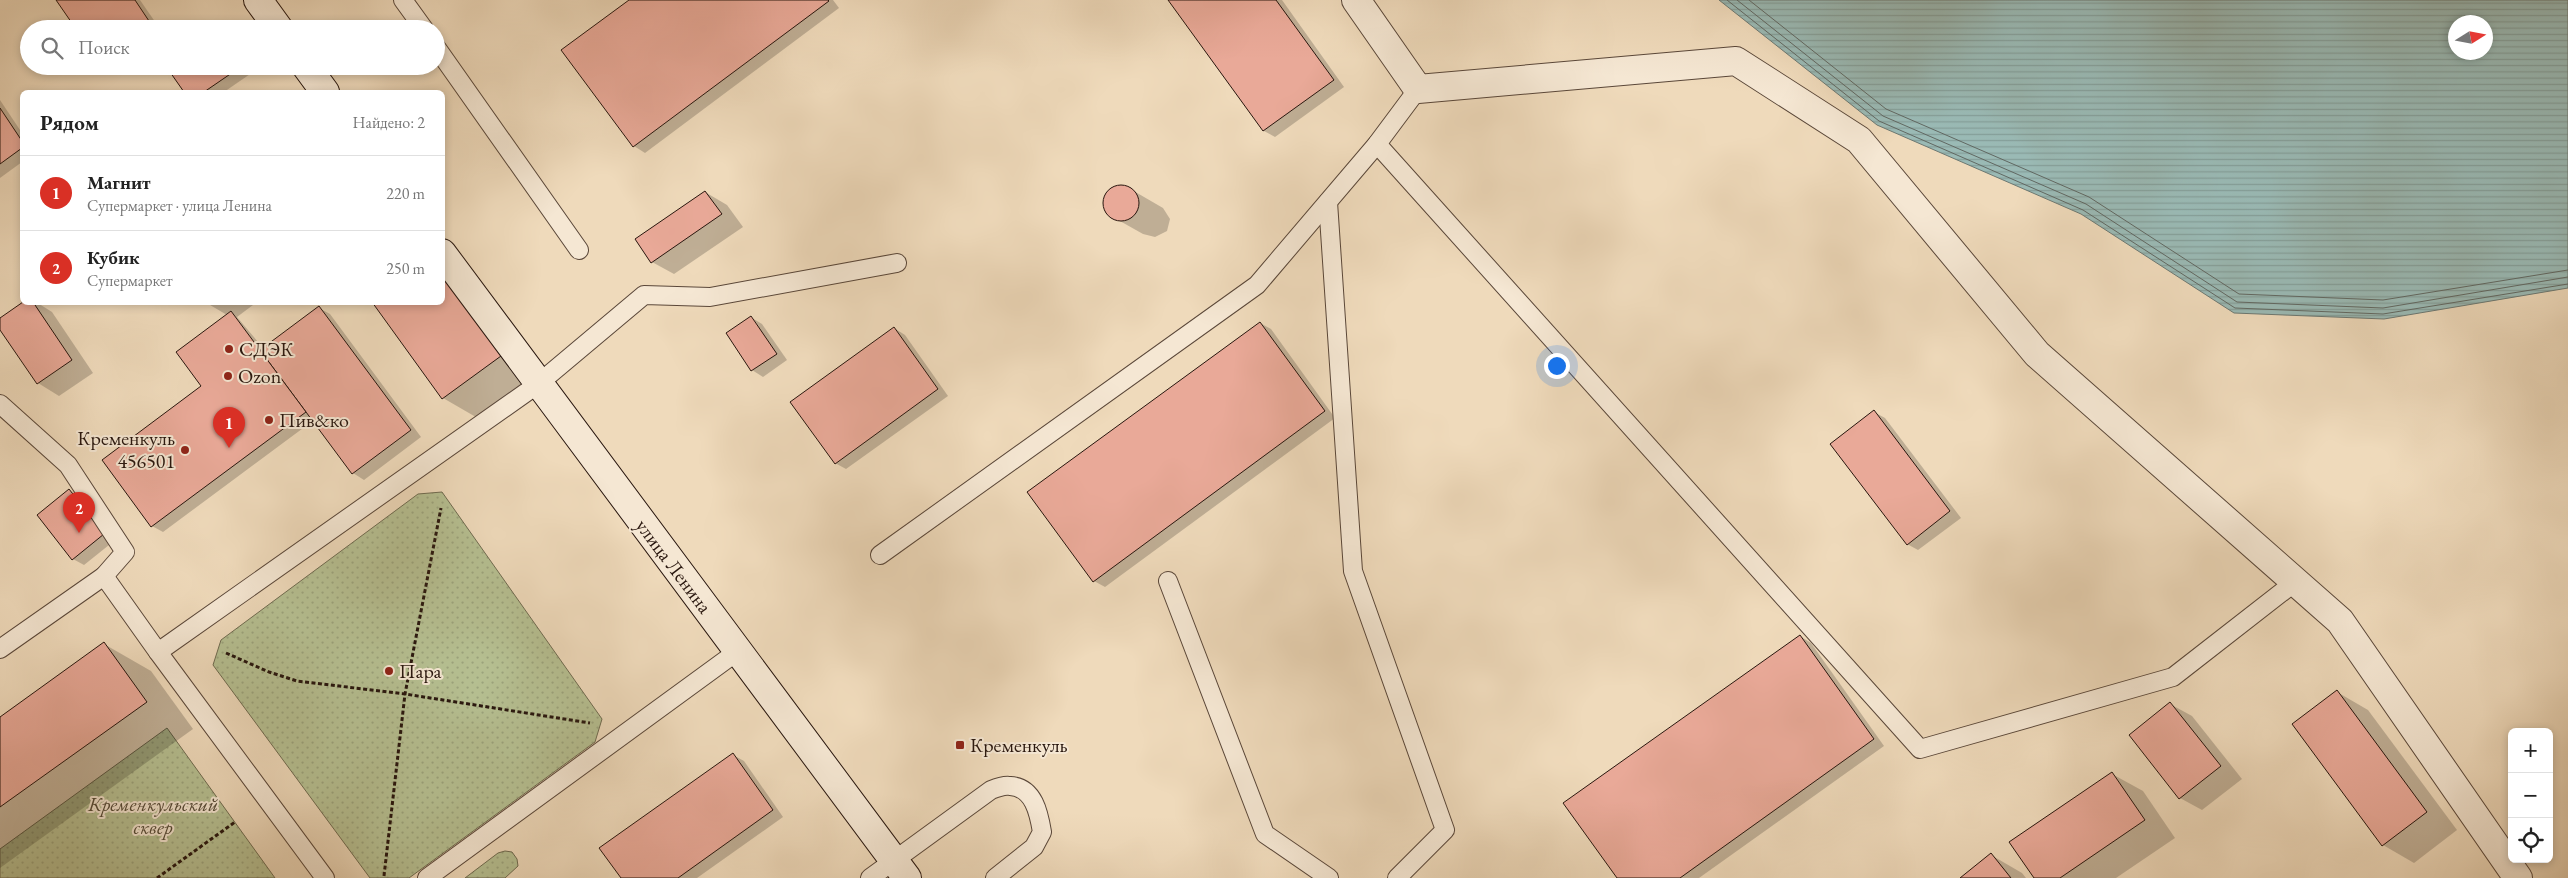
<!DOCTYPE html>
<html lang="ru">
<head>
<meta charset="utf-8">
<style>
  body { margin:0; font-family:"EB Garamond",serif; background:#f6f6f6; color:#222 }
  .controls { position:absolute; right:15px; bottom:15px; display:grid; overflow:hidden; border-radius:8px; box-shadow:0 2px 8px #0003 }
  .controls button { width:45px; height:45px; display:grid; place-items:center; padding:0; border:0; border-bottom:1px solid #e0e0e0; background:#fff; color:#222; font:25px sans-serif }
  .compass { position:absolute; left:2448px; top:15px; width:45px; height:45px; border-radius:50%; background:#fff; box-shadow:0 2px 8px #0003; rotate:79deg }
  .you { position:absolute; left:1556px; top:365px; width:18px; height:18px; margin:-12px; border:4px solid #fff; border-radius:50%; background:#1a73e8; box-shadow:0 0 0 8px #1a73e833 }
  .badge { display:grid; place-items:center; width:32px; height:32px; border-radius:50%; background:#d93025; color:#fff; font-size:16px; font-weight:700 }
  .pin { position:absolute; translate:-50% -41px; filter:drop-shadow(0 1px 2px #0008) }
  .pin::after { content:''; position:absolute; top:26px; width:18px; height:15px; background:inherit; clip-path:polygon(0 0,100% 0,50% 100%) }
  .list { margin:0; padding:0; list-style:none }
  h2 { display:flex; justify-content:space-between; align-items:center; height:65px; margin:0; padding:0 20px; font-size:21px }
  h2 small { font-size:16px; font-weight:400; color:#767676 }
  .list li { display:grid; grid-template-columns:32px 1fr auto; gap:15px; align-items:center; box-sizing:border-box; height:75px; padding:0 20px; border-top:1px solid #e0e0e0 }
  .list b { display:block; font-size:19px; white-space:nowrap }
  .list p { margin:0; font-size:16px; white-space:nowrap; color:#767676 }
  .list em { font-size:16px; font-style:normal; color:#767676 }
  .icon { flex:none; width:28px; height:28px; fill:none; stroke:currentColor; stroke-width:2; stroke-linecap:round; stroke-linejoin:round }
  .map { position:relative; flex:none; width:2568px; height:878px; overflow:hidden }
  .search { position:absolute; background:#fff; box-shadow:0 2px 8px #0003; left:20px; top:20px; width:425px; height:55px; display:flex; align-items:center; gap:12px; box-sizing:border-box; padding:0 18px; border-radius:28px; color:#767676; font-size:19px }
  .panel { position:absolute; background:#fff; box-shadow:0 2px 8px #0003; left:20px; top:90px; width:425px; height:215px; border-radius:8px }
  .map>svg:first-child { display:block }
  .grass { fill:url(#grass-dots); stroke:#6f6b50 }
  .water { fill:url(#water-rules); stroke:#6c7872; fill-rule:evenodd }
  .shadow { fill:#0003 }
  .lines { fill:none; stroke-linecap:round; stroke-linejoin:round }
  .shore { stroke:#616862; stroke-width:1 }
  .building { fill:#e9a998; stroke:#28160e }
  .lane-casing { stroke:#5a4739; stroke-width:20 }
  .street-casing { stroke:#5a4739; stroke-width:30 }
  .secondary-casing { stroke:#28160e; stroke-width:30 }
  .path { stroke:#28160e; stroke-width:3; stroke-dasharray:4 2.5; stroke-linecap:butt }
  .lane { stroke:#f5e7d3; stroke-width:18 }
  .street { stroke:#f5e7d3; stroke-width:28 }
  .secondary { stroke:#f5e7d3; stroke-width:28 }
  .poi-dot { fill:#8f2418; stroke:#f5e7d3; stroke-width:2 }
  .labels { text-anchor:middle; stroke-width:4; stroke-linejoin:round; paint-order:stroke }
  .poi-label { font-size:20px; fill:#28160e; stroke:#f5e7d3; text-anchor:start }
  .street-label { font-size:20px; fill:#28160e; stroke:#f5e7d3 }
  .park-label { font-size:20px; font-style:italic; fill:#534936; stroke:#f5e7d3 }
</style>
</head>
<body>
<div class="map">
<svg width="2568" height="878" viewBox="0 0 2568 878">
  <defs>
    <pattern id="grass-dots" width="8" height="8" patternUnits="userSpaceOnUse" patternTransform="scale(1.25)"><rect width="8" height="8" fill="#b6c092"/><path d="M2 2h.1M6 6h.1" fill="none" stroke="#9ca47d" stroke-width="1.8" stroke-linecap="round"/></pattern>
    <pattern id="water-rules" width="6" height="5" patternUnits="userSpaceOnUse" patternTransform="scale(1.25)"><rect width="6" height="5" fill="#9abab5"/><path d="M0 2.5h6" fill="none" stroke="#859f9a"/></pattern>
  </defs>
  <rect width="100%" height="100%" fill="#efdabb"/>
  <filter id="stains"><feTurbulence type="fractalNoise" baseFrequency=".004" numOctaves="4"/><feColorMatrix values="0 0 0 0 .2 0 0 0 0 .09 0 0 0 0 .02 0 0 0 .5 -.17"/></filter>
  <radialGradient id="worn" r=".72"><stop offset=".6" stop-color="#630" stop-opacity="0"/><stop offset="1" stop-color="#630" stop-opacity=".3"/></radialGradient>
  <!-- grass -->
  <g class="grass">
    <path d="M442 492 602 719 595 742 409 878H370L213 665 221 640 418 494Z"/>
    <path d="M167 728 275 878H0V849Z"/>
    <path d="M505 851 512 852 517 859 518 866 505 878H465L498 853Z"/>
  </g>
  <!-- water -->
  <path class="water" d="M1719 0H2568V288L2384 319 2234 313 2081 214 1877 125ZM2456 22H2486V52H2456Z"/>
  <!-- shadow -->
  <g class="shadow">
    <path d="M58 0H140L160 29H77Z"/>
    <path d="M631 0H833L839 8 645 153 634 146 563 51Z"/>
    <path d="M1170 0H1282L1344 87 1275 137 1264 131Z"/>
    <path d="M181 66H262L224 92H186L172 73Z"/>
    <path d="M0 100 22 133V162L0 178Z"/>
    <path d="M1119 186 1132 190 1163 208 1170 219 1167 231 1155 237 1143 234 1111 216 1105 205 1108 192Z"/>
    <path d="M705 192 727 205 743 227 674 274 652 262Z"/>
    <path d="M442 245 539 378 481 420 443 398Z"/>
    <path d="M25 302H36L52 312 93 373 59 396 38 383 0 328V320Z"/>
    <path d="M205 302H257L237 317 264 349 319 308 330 314 421 437 364 480 353 473 314 420 163 532 152 526 227 315Z"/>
    <path d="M752 318 762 324 787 360 763 377 752 370 728 334Z"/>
    <path d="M1260 323 1271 329 1335 418 1105 587 1094 581Z"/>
    <path d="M894 328 905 335 948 396 846 469 835 463Z"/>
    <path d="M1874 412 1885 418 1961 518 1918 550 1907 544Z"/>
    <path d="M69 491 80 497 114 541 84 565 73 559Z"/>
    <path d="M1800 636 1811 643 1884 746 1699 878H1618Z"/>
    <path d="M104 644 151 671 193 729 0 868V718Z"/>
    <path d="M2337 692 2368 710 2457 830 2414 863 2383 845Z"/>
    <path d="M2170 704 2192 716 2242 779 2202 810 2180 798Z"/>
    <path d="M733 755 744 761 783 817 697 878H622Z"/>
    <path d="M2112 774 2143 791 2175 838 2116 878H2035Z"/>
    <path d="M1991 855 2022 873 2026 878H1962Z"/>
  </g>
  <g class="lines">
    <!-- shore -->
    <g class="shore">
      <path d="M1727 0 1879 121 2083 210 2235 308 2383 314 2568 284"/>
      <path d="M1737 0 1883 116 2086 204 2237 302 2383 308 2568 277"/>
      <path d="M1749 0 1886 109 2089 197 2239 294 2383 300 2568 270"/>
    </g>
  </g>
  <!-- building -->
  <g class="building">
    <path d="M56 0H135L151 24 145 29H76Z"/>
    <path d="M629 0H828L829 1 633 147 561 50Z"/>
    <path d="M1168 0H1276L1334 80 1263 131Z"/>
    <path d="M179 66H242L204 92H184L170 72Z"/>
    <path d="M0 108 22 141V148L0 164Z"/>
    <circle cx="1121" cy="203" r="18"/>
    <path d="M705 191 722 214 651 263 635 239Z"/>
    <path d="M442 274 501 356 442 399 372 302H442Z"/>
    <path d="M23 302H33L72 360 37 384 0 330V318Z"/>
    <path d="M319 306 411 430 352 474 260 350Z"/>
    <path d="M231 311 306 412 151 527 102 460 201 386 176 352Z"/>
    <path d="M751 316 777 354 751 371 726 333Z"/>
    <path d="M1260 322 1325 411 1093 582 1027 492Z"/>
    <path d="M894 327 938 389 835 464 790 402Z"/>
    <path d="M1874 410 1950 511 1907 545 1830 444Z"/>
    <path d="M69 489 104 534 72 560 37 515Z"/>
    <path d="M1800 635 1874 739 1680 878H1617L1563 803Z"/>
    <path d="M104 642 147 702 0 807V717Z"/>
    <path d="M2337 690 2427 812 2382 846 2292 724Z"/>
    <path d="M2170 702 2221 766 2179 799 2129 735Z"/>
    <path d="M733 753 773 810 678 878H621L599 848Z"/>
    <path d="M2112 772 2145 820 2060 878H2034L2009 842Z"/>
    <path d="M1991 853 2011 878H1960Z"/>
  </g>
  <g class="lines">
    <defs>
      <g id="lane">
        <path d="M403 0 424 29"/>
        <path d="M436 47 579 250"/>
        <path d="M1377 144 1920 749 2173 677 2295 582"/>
        <path d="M1328 202 1353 571 1445 830 1397 878"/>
        <path d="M0 404 68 465 125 552 104 576"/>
        <path d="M880 555 1257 285 1377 144 1418 89"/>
        <path d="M1168 581 1265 834 1329 878"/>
        <path d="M0 649 104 576 158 652 538 384 644 295 710 297 897 263"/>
        <path d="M158 652 325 878"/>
        <path d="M427 878 738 651"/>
        <path d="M870 878 991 790C996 788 1005 785 1010 786 1034 787 1039 814 1042 832L1034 847 995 878"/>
      </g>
      <path id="street" d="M1356 0 1418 89 1736 61 1859 140 2037 354 2340 621 2518 878"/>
      <g id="secondary">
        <path d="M258 0 279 29"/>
        <path d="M306 66 325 92"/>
        <path d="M442 253 907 878"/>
      </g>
    </defs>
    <!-- lane casing -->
    <use href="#lane" class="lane-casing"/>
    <!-- street casing -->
    <use href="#street" class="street-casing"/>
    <!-- secondary casing -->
    <use href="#secondary" class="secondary-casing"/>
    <!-- path -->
    <g class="path">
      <path d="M226 653 269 672 297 681 405 694 590 723"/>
      <path d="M384 876 405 694 441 508"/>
      <path d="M157 878 235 822"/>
    </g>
    <!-- lane -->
    <use href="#lane" class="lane"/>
    <!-- street -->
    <use href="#street" class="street"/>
    <!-- secondary -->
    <use href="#secondary" class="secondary"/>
  </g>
  <!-- markers -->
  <g class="poi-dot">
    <circle cx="229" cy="349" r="5"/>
    <circle cx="228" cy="376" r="5"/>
    <circle cx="269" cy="420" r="5"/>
    <circle cx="185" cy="450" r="5"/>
    <circle cx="389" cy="671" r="5"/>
    <rect x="955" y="740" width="10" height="10" rx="2.5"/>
  </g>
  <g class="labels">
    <!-- poi labels -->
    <g class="poi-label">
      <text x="239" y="356">СДЭК</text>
      <text x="238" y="383">Ozon</text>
      <text x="279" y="427">Пив&amp;ко</text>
      <text x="175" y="445" text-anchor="end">Кременкуль<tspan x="175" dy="23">456501</tspan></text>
      <text x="399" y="678">Пара</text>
      <text x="970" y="752">Кременкуль</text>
    </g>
    <!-- street labels -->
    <g class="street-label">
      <text transform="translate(674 566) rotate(53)" y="7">улица Ленина</text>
    </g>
    <!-- park labels -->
    <g class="park-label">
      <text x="153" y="811">Кременкульский<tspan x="153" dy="23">сквер</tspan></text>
    </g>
  </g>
  <rect width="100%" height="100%" filter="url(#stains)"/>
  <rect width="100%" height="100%" fill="url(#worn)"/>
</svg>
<div class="controls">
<button>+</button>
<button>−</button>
<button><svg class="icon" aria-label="locate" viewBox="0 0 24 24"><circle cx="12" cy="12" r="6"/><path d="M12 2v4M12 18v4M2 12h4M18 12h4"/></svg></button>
</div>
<svg class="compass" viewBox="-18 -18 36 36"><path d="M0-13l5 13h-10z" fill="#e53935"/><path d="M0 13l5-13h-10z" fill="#767676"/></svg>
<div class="you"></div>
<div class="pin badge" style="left:229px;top:448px">1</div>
<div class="pin badge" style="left:79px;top:533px">2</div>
<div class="search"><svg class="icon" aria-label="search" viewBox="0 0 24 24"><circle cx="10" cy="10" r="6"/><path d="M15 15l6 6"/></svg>Поиск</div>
<section class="panel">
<h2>Рядом<small>Найдено: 2</small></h2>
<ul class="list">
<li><span class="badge">1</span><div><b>Магнит</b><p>Супермаркет · улица Ленина</p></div><em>220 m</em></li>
<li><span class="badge">2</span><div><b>Кубик</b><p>Супермаркет</p></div><em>250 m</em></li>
</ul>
</section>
</div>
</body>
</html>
